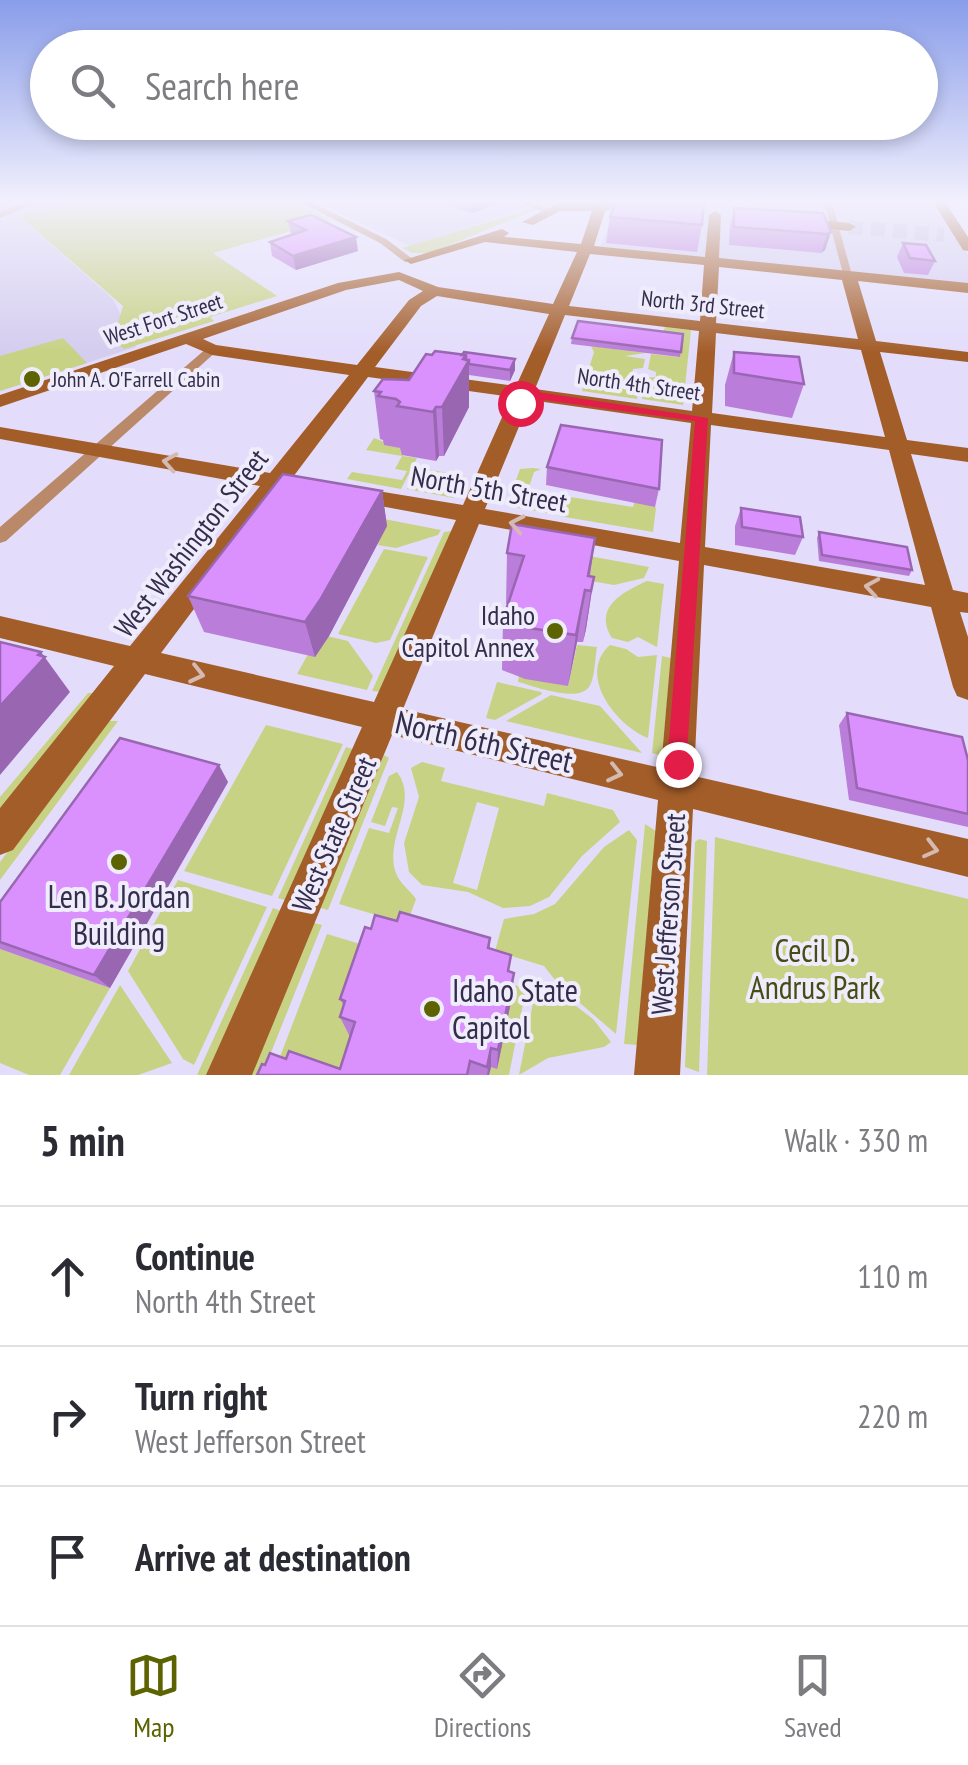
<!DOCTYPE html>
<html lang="en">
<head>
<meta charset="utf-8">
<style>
  body { margin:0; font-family:"PT Sans Narrow",sans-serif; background:#f7f7f7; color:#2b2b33 }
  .stop { position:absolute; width:30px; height:30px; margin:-22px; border:8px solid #e11d48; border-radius:50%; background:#fff }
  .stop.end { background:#e11d48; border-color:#fff; box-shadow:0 2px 10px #0008 }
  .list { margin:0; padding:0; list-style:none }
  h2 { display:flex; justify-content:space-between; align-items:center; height:130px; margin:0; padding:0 40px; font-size:42px }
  h2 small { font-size:32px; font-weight:400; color:#7c7c81 }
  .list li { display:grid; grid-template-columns:65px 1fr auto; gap:30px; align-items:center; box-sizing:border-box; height:140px; padding:0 40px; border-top:2px solid #e1e1e2 }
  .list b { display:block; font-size:38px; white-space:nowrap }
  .list p { margin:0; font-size:32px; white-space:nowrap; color:#7c7c81 }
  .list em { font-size:32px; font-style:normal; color:#7c7c81 }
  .icon { flex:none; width:55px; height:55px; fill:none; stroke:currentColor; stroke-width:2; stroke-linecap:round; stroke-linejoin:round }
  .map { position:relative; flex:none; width:968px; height:1075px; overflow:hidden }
  .search { position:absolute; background:#fff; box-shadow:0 5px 15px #0003; left:30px; right:30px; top:30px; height:110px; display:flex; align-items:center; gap:25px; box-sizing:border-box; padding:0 35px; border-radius:55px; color:#7c7c81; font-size:38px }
  .sheet { height:550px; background:#fff }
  nav { display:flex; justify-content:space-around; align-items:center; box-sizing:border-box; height:140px; border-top:2px solid #e1e1e2; background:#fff; font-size:28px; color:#7c7c81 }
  nav a { display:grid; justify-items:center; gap:5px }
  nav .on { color:#5c6300 }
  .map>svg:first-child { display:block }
  .built { fill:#d4cdef }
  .green { fill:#c8d284; fill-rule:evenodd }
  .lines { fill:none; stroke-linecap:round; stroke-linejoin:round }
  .secondary-tunnel { stroke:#c0bad8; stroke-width:14; stroke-dasharray:14 8; stroke-linecap:butt }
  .street { fill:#ba896a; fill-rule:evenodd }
  .secondary { fill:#a35d29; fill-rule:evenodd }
  .wall { fill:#bb7dda }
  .shaded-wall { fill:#9966b1 }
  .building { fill:#da91fd; stroke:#9966b1; stroke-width:2.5 }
  .oneway { stroke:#d4bab2 }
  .route { fill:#e11d48 }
  .poi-dot { fill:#5c6300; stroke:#efecfc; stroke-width:4 }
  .labels { text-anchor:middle; stroke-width:8; stroke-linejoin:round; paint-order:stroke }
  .far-street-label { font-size:22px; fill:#342d4b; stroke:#efecfc }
  .far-poi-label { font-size:22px; fill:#342d4b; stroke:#efecfc; text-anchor:start }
  .street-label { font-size:28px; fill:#342d4b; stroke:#efecfc }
  .poi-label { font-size:28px; fill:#342d4b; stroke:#efecfc; text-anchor:end }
  .near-street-label { font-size:32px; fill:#342d4b; stroke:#efecfc }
  .near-poi-label { font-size:32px; fill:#342d4b; stroke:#efecfc }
  .near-park-label { font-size:32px; fill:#484c13; stroke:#efecfc }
</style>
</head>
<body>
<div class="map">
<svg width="968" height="1075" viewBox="0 0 968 1075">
  <rect width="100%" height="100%" fill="#e3ddfb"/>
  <!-- built -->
  <g class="built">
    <path d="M0 202H74L17 215 113 299 136 347 0 391Z"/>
    <path d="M345 202H511L527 208 410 246 326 207Z"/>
    <path d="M624 202H932L968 255V284L600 247 614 211Z"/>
  </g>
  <!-- green -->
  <g class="green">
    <path d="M79 202H294L330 220 213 253 277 296 210 317 214 321 124 349 113 339 123 306 18 215Z"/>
    <path d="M530 202H565L530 212 430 253H412L402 248 521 212 536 205Z"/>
    <path d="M665 327 691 330 683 405 642 399 646 378 656 377V372L648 369 651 354 679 357 662 335Z"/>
    <path d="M63 338 87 363 0 391V356Z"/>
    <path d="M591 346 646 353 625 356 645 359 643 368 633 369 632 374 641 378 637 399 582 391 594 352Z"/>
    <path d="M374 438 400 448 403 456 417 458 401 489 347 479 352 472 402 480 407 471 395 469 402 456 366 450Z"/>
    <path d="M419 468 465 476 454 498 407 489Z"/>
    <path d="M532 468 541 469 534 472 528 490 559 496 554 514 507 506 520 469Z"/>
    <path d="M564 496 633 507 635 500 652 503 656 508 653 532 559 516Z"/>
    <path d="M384 519 441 530 438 535 396 548 378 545Z"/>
    <path d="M452 531 382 692 372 691 444 532Z"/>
    <path d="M384 549 428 557 390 640 376 643 338 634Z"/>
    <path d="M573 553 649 567 644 578 614 585 567 577Z"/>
    <path d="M647 581 664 584 657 647 638 637 628 642 612 638C593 607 623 592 647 581Z"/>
    <path d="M327 636 348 641 373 676 367 690 297 674 307 656Z"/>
    <path d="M577 645 597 647C595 658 595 678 589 687 577 703 534 686 518 682L519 675 568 686Z"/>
    <path d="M610 645 626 649 638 657 657 655 648 738C617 726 576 675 610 645Z"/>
    <path d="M662 656 671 658 662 756 652 753Z"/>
    <path d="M497 682 541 692 542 694 495 720 486 718Z"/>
    <path d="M88 693H95L0 812V797Z"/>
    <path d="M551 695 600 706 642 753 506 721Z"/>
    <path d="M107 721H118L0 880V862Z"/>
    <path d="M266 725 343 744 272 896 184 871Z"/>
    <path d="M346 747 356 750 288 901 278 898Z"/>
    <path d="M384 755 389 758 328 910 317 907Z"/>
    <path d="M422 762 445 768 441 781 544 806 547 793 613 810 620 822 582 856 549 897 530 906 503 908 468 892 422 885 409 872 404 843 419 797 411 768ZM477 802 499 808 477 890 453 883Z"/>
    <path d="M397 772C420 803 384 837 396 873 400 884 410 890 416 899L407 924 339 904 369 828 389 833 398 808 392 807 385 826 371 822 389 776Z"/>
    <path d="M645 824 656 831 638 1045 624 1044Z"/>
    <path d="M629 830 637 840 616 1034 559 985 544 966 495 951 504 919 534 914 555 904 604 847Z"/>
    <path d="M715 837 968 899V1075H707Z"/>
    <path d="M699 839 707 841 699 1072 685 1067 695 842Z"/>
    <path d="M178 880 267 907 194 1065 183 1059 128 971Z"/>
    <path d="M273 908 284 912 212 1075H197Z"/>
    <path d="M311 922 322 925 262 1075H247Z"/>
    <path d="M327 934 370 947 356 1075H273Z"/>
    <path d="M0 949 110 988 60 1075H29L0 1063Z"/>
    <path d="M538 977 593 1019 611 1042 604 1047 548 1058 519 1075Z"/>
    <path d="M509 983 526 989 509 1075H489Z"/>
    <path d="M120 985 172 1063 138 1075H69Z"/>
  </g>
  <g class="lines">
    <!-- secondary-tunnel -->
    <path class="secondary-tunnel" d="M849 227 944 235"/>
    <!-- street -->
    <g class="street">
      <path d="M26 202H38L0 218V212Z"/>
      <path d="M300 202H311L386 239 414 260 405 262 380 243Z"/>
      <path d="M520 202H532L550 210 543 212Z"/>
      <path d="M824 202H832L853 279 844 277Z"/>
      <path d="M208 347 218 350 6 541 0 543V527Z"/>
    </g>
    <!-- secondary -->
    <g class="secondary">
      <path d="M607 202 618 207 605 211 594 246 705 257 709 215 715 211 721 215 719 258 968 283V293L858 281 876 341 968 352V362L880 352 907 440 968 448V462L911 454 953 590 968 593V613L960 612 968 637V700L957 696 953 687 931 607 704 565 694 776 968 839V877L693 809 680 1075H634L658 800 392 735 252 1075H206L362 727 145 674 13 850 0 855V808L114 666 0 638V616L130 646 260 486 0 439V427L270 473 349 375 212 355 186 344 0 407V395L338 283 399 272 438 287 553 304 577 252 485 242 411 264 404 260 502 229 509 233 504 237 581 244 592 211H560L533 225 522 222 558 203ZM590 254 704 265 700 321 569 306ZM719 267 842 280 858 339 716 323ZM399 280 423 291 409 300 357 365 216 345 203 339 346 290ZM437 296 549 314 516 386 375 367 421 306ZM565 315 699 331 692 411 535 389ZM716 333 861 350 885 437 712 413ZM368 377 511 397 463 505 353 487 341 494 353 501 456 520 374 702 161 653 283 490 316 492 320 487 316 482 293 477ZM530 400 691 423 680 543 485 509ZM711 425 889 450 925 585 705 547ZM479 524 679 561 661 768 403 709Z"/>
      <path d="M933 202H945L968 237V251L963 250Z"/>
      <path d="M797 218 849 223 856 227 849 231 792 225 791 222Z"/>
    </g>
  </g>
  <!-- wall -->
  <g class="wall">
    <path d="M435 202H504L472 213Z"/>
    <path d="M734 208 831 232 825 250 821 253 729 245 730 226Z"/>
    <path d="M610 217 702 225 697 252 606 243Z"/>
    <path d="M288 221 358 251 296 270 272 256 270 242 291 234Z"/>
    <path d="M903 243 935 261 928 275 904 273 897 257Z"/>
    <path d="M683 334 680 357 571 344 572 338Z"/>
    <path d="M734 352 804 384 792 418 725 406V385Z"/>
    <path d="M426 354 515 370 510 381 469 375V407L444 456H439L436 461 402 455 400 448 384 445 383 440 380 439 374 391 409 380Z"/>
    <path d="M547 467 659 489 655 507 546 485Z"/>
    <path d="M382 491 387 526 329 636 315 657 204 632 188 596Z"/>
    <path d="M741 508 803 537 795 555 735 545V526Z"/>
    <path d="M819 532 912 570 909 576 819 561 817 538Z"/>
    <path d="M595 538 590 576 594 577 586 629 583 642H577L568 686 525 679 502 670 503 619 508 605 506 604 507 553Z"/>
    <path d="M847 713 968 760V827L849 800 839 725Z"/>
    <path d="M228 782 110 988 0 949V902Z"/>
    <path d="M397 921 490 938V949L510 972 512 997 497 1069 491 1067 489 1075H257L265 1065 340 1069 350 1037 340 1017 344 1006 340 999 371 929Z"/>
  </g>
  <!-- shaded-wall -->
  <g class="shaded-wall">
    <path d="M472 202H504L472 213Z"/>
    <path d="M831 232 825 250 821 253 827 234Z"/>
    <path d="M356 237 358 251 296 270 293 256Z"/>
    <path d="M466 355 469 360V407L444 456 442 407Z"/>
    <path d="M515 359V370L510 381V370Z"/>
    <path d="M436 407 439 456 436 461 433 412Z"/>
    <path d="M382 491 387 526 329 636 315 657 305 622Z"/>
    <path d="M594 577 586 629 583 642 591 591Z"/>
    <path d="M585 590 577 642 568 686 576 635Z"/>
    <path d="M41 652 70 692 0 775V706Z"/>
    <path d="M219 765 228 782 110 988 94 975Z"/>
    <path d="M514 973 512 997 497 1069 498 1050Z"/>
    <path d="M491 1048V1067L489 1075H487Z"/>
  </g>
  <!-- building -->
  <g class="building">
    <path d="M616 202H704L702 225 610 217Z"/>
    <path d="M734 208 823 213 831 232 827 234 734 227Z"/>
    <path d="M311 215 356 237 293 256 270 242 306 230 288 221Z"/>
    <path d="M903 243 926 245 935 261 910 258Z"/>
    <path d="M578 321 683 334 681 352 572 338Z"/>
    <path d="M435 351 466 355 463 359 469 360 442 407H436L433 412 397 406 400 402 396 399 378 396 381 392 374 391 383 379 409 380 426 354 432 355Z"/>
    <path d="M464 352 515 359 510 370 469 364V360H466V355H462Z"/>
    <path d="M734 352 799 357 804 384 734 373Z"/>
    <path d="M561 425 662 440 659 489 547 467Z"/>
    <path d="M283 474 382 491 320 600 305 622 188 596Z"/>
    <path d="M741 508 800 517 803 537 742 527Z"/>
    <path d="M512 524 595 538 588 576 594 577 591 591 585 590 576 635 529 628 503 619 524 556 507 553Z"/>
    <path d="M819 532 907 547 912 570 822 555Z"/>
    <path d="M0 642 41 652 38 655 45 657 0 706Z"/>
    <path d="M847 713 962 737 968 760V814L857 788Z"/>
    <path d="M120 738 219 765 94 975 0 942V902Z"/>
    <path d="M400 912 490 938 488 948 511 955 508 971 514 973 498 1050 491 1048 487 1067 470 1061 467 1075H257L262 1064 265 1065 270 1053 286 1059 289 1051 340 1069 355 1022 340 1017 345 1001 340 999 365 927 371 929 375 915 397 921Z"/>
  </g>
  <!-- one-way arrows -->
  <defs><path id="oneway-chevron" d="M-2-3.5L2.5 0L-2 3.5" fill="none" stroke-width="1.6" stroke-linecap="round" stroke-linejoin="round" transform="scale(2.5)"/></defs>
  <g class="oneway">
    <use href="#oneway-chevron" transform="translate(170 462) rotate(-170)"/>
    <use href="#oneway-chevron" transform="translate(517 524) rotate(-169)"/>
    <use href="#oneway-chevron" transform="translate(872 587) rotate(-171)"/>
    <use href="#oneway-chevron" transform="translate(197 674) rotate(13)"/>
    <use href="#oneway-chevron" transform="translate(615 773) rotate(13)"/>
    <use href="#oneway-chevron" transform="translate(931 849) rotate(14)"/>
  </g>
  <!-- sky -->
  <linearGradient id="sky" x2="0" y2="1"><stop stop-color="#899dea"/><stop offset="0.57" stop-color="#f2f0fd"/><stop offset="1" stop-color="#f2f0fd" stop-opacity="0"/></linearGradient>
  <rect width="968" height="353" fill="url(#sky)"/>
  <!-- route -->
  <path class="route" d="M525 390 708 418 686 771 678 774 670 771 667 764 695 421 529 398 525 406H516L518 394Z"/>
  <!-- markers -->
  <g class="poi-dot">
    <circle cx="32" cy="379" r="10"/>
    <circle cx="555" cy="631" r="10"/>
    <circle cx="119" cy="862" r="10"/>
    <circle cx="432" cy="1009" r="10"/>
  </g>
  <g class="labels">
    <!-- far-street labels -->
    <g class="far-street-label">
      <text transform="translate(703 304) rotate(6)" y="8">North 3rd Street</text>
      <text transform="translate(163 319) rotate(-18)" y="8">West Fort Street</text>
      <text transform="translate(639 384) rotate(8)" y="8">North 4th Street</text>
    </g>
    <!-- far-poi labels -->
    <g class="far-poi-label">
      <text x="52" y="387">John A. O'Farrell Cabin</text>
    </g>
    <!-- street labels -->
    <g class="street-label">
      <text transform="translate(489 489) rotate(10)" y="10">North 5th Street</text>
      <text transform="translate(191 543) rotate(-52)" y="10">West Washington Street</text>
      <text transform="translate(334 834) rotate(-66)" y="10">West State Street</text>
      <text transform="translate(668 914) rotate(-86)" y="10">West Jefferson Street</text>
    </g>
    <!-- poi labels -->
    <g class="poi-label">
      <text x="535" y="625">Idaho<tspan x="535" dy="32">Capitol Annex</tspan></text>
    </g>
    <!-- near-street labels -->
    <g class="near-street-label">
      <text transform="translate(484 742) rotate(13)" y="11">North 6th Street</text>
    </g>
    <!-- near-poi labels -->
    <g class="near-poi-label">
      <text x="119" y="908">Len B. Jordan<tspan x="119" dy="37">Building</tspan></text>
      <text x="452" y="1002" text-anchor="start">Idaho State<tspan x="452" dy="37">Capitol</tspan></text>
    </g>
    <!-- near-park labels -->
    <g class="near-park-label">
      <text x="815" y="962">Cecil D.<tspan x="815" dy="37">Andrus Park</tspan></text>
    </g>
  </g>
</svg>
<div class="stop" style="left:520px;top:403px"></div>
<div class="stop end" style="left:678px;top:764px"></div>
<div class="search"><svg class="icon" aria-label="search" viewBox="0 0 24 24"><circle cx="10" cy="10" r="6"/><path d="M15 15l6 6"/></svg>Search here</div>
</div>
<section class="sheet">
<h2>5 min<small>Walk · 330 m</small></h2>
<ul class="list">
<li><svg class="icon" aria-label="ahead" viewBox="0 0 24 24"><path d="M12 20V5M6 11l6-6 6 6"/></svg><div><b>Continue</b><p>North 4th Street</p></div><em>110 m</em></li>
<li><svg class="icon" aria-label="right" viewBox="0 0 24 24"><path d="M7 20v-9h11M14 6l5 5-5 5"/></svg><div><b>Turn right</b><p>West Jefferson Street</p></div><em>220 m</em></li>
<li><svg class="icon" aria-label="arrive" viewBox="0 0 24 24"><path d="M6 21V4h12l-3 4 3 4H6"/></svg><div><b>Arrive at destination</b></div></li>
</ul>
</section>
<nav>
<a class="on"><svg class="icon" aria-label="map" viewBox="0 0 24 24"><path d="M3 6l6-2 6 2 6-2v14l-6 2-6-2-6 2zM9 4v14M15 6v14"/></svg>Map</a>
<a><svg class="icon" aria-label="directions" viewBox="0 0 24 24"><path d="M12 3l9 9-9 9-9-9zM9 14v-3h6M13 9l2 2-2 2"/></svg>Directions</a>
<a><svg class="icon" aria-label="saved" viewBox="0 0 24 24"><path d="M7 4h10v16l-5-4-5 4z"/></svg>Saved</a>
</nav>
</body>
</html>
